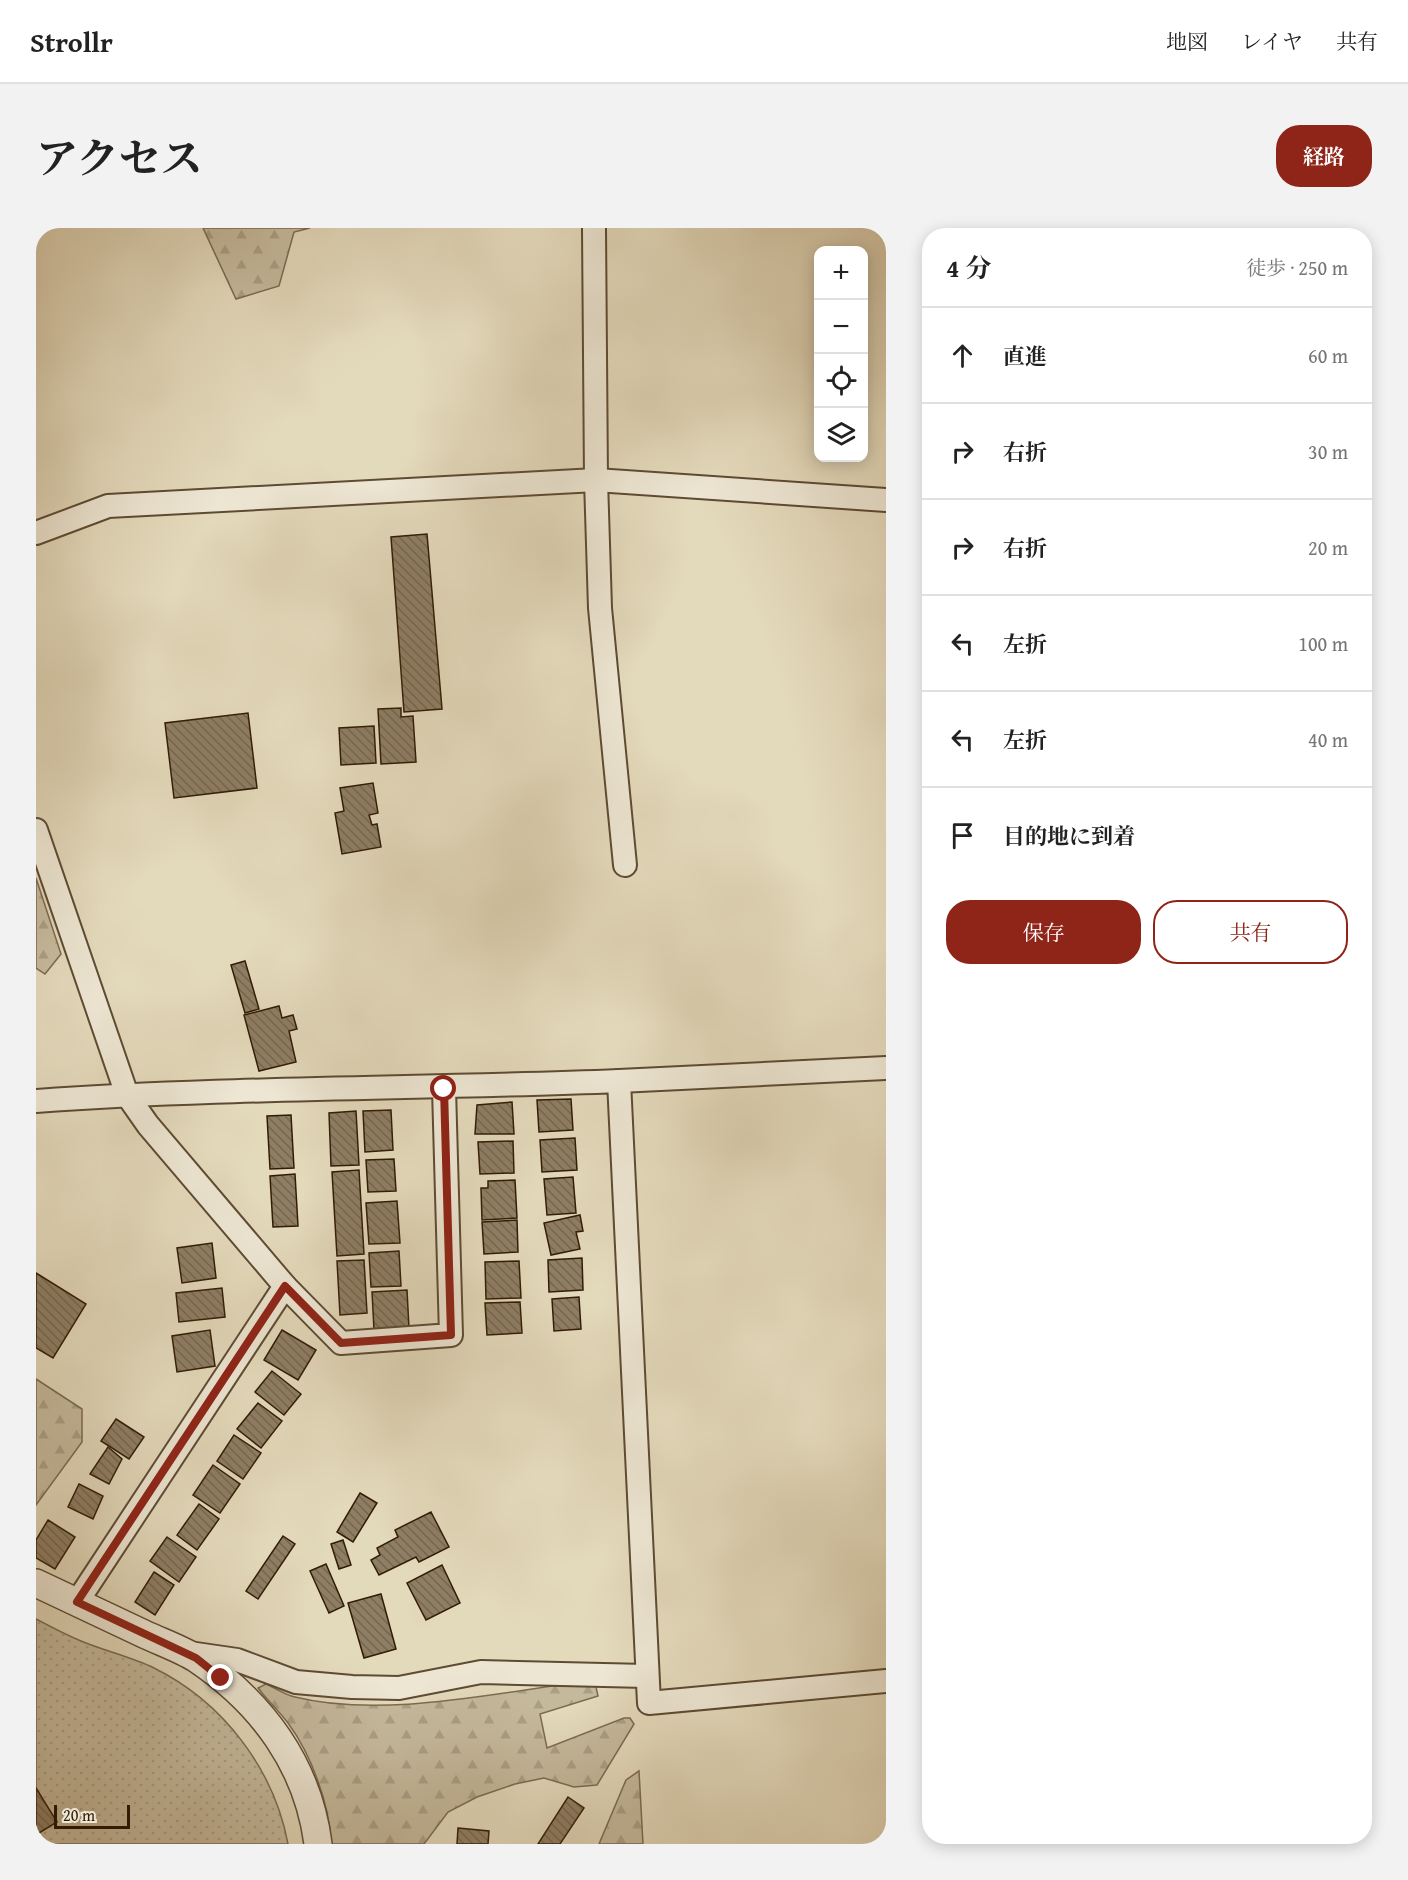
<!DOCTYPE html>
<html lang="ja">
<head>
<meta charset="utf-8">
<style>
  body { margin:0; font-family:"Gentium Book Plus","Noto Serif JP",serif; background:#f2f2f2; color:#222 }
  .controls { position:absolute; right:18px; top:18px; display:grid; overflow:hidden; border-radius:12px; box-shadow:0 3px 15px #0003 }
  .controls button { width:54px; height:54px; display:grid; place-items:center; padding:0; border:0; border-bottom:2px solid #e0e0e0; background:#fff; color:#222; font:30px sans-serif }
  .scale { position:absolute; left:18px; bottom:15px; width:76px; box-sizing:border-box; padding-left:6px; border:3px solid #321c06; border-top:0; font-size:16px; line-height:21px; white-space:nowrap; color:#321c06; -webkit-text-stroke:4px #ede6d3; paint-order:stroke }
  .stop { position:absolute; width:18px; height:18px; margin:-14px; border:4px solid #8f2418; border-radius:50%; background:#fff }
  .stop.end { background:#8f2418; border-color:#fff; box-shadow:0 2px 6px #0008 }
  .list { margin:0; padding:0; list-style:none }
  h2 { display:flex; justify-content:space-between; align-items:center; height:78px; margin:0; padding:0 24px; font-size:26px }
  h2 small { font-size:20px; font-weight:400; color:#767676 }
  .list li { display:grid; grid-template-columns:39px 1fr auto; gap:18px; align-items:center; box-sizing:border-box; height:96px; padding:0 24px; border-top:2px solid #e0e0e0 }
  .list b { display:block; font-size:22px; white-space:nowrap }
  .list em { font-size:20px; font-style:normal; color:#767676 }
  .actions { display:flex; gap:12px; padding:18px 24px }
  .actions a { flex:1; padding:14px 0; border:2px solid #8f2418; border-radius:24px; text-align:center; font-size:21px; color:#8f2418 }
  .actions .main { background:#8f2418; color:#fff }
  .icon { flex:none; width:33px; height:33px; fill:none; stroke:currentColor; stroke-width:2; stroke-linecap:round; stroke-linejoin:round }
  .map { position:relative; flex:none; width:850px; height:1616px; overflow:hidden; border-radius:24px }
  header { display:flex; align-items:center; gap:36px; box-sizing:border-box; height:84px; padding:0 30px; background:#fff; border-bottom:2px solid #e0e0e0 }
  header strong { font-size:28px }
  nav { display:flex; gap:33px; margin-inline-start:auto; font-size:21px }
  .intro { display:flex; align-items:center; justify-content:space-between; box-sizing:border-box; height:144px; padding:0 36px }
  h1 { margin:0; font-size:42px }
  .button { padding:15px 27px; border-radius:24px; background:#8f2418; color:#fff; font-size:21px; font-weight:700 }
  main { display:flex; gap:36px; padding:0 36px }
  aside { flex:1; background:#fff; border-radius:24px; box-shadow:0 3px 15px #0003 }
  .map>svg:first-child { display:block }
  .forest { fill:url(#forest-firs); stroke:#7c6a51; stroke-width:1.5 }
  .park { fill:url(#park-dots); stroke:#7c6a51; stroke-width:1.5 }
  .building { fill:url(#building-back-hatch); stroke:#321c06; stroke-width:1.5 }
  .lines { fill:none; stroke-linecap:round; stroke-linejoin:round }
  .minor-casing { stroke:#5e4b33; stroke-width:26 }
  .tertiary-casing { stroke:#5e4b33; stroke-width:30 }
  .minor { stroke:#ede6d3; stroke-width:22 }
  .tertiary { stroke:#ede6d3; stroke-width:27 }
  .route { stroke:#8f2418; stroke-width:8 }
</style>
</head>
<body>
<header>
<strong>Strollr</strong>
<nav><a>地図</a><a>レイヤ</a><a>共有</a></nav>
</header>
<div class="intro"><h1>アクセス</h1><a class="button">経路</a></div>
<main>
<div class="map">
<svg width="850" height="1616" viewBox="0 0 850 1616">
  <defs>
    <pattern id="forest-firs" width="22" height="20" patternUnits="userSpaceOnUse" patternTransform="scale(1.5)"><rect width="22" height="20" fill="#c5b99c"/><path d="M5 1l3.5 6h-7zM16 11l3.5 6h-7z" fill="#aa9e85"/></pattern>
    <pattern id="park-dots" width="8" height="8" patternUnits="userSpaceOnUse" patternTransform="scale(1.5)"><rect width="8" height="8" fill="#c5b99c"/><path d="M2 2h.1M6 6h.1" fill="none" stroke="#aa9e85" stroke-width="1.8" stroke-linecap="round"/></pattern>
    <pattern id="building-back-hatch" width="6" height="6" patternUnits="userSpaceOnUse" patternTransform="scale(1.5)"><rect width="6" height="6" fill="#8e7e64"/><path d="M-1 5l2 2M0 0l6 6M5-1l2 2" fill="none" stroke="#756650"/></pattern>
  </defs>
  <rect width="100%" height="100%" fill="#e3d9bb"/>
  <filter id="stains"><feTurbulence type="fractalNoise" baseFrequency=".00333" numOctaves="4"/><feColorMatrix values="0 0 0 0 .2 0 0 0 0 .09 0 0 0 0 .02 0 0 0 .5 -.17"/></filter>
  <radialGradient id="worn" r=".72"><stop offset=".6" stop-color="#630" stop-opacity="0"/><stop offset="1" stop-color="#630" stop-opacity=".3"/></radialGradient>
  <!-- forest -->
  <g class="forest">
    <path d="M167 0H274L258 4 243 58 200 71Z"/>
    <path d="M0 650 25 726 9 746 0 740Z"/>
    <path d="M0 1151 46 1181V1214L0 1277Z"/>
    <path d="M553 1453 560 1459 562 1468 504 1486 511 1520 588 1490H594L598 1496 561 1557 538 1559 508 1550 479 1556 441 1569 412 1584 388 1616H295C294 1577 275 1526 252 1495 243 1483 231 1472 222 1460L230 1456C239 1460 249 1467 259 1469 348 1491 462 1464 553 1453Z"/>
    <path d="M603 1543 607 1616H563L590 1552Z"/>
  </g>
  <!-- park -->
  <path class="park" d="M0 1391C15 1399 30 1407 45 1413 69 1423 95 1429 118 1440 187 1474 238 1541 252 1616H0Z"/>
  <!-- building -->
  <g class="building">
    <path d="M391 306 406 481 368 484 355 309Z"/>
    <path d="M365 480V489L377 488 380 534 345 536 342 481Z"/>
    <path d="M212 485 221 560 138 570 129 495Z"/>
    <path d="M338 498 340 535 305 537 303 500Z"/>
    <path d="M337 555 342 585 333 587 336 597 341 596 345 619 306 626 299 585 308 583 304 560Z"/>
    <path d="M209 733 223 781 209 785 195 737Z"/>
    <path d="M243 778 246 790 257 787 261 801 253 803 260 834 223 843 208 787Z"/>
    <path d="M535 871 537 902 503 904 501 872Z"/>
    <path d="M476 874 478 906H439L441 877Z"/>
    <path d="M355 882 357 922 329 924 327 883Z"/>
    <path d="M320 883 323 937 295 938 293 885Z"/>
    <path d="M255 887 258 940 234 941 231 888Z"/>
    <path d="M539 910 541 942 506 944 504 912Z"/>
    <path d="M477 913 478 945 444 946 442 914Z"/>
    <path d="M358 931 360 963 332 964 330 932Z"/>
    <path d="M323 942 328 1026 301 1028 296 944Z"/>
    <path d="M259 946 262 998 237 999 234 948Z"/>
    <path d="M537 949 540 985 511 987 508 951Z"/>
    <path d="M479 952 481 990 446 992 445 960H452V953Z"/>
    <path d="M361 973 364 1015 333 1016 330 975Z"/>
    <path d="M544 987 547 1003 540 1004 544 1021 515 1027 508 995Z"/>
    <path d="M481 992 482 1024 448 1026 446 994Z"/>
    <path d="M176 1015 180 1050 146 1055 141 1020Z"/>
    <path d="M363 1023 365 1058 335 1059 333 1025Z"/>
    <path d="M546 1030 547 1062 513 1064 512 1032Z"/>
    <path d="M328 1032 331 1085 304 1087 301 1033Z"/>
    <path d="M483 1033 485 1070 450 1071 449 1034Z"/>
    <path d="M0 1045 50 1076 17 1130 0 1120Z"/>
    <path d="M186 1060 189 1089 143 1094 140 1065Z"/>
    <path d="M371 1062 373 1100 338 1102 336 1064Z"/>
    <path d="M543 1069 545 1101 518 1103 516 1071Z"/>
    <path d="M484 1074 486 1105 451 1107 449 1075Z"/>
    <path d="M174 1102 179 1138 141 1144 136 1108Z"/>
    <path d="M246 1102 280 1122 262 1152 228 1132Z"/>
    <path d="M236 1143 265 1166 248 1187 219 1164Z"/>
    <path d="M222 1175 246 1193 225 1220 201 1201Z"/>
    <path d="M80 1191 108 1209 93 1231 65 1213Z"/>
    <path d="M198 1207 225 1225 207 1251 181 1233Z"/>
    <path d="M72 1219 86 1231 73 1256 54 1246Z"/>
    <path d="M177 1237 204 1256 184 1285 157 1267Z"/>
    <path d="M43 1256 67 1268 57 1291 32 1279Z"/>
    <path d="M324 1265 341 1275 317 1314 301 1304Z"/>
    <path d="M163 1276 183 1291 161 1322 141 1307Z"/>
    <path d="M395 1284 413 1319 383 1334 380 1329 343 1347 335 1332 344 1327 341 1320 362 1309 359 1302Z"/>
    <path d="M12 1292 39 1309 19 1341 0 1330V1312Z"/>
    <path d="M247 1308 259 1316 222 1371 210 1363Z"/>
    <path d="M131 1309 160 1329 143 1354 114 1333Z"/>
    <path d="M307 1312 315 1337 303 1341 295 1316Z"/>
    <path d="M290 1336 308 1378 293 1385 274 1343Z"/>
    <path d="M406 1337 424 1375 390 1392 371 1355Z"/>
    <path d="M118 1344 138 1357 119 1387 99 1374Z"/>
    <path d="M345 1366 360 1421 328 1430 312 1375Z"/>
    <path d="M0 1560 21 1594 3 1605 0 1601Z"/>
    <path d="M532 1569 548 1580 524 1616H502Z"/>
    <path d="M422 1600 453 1603 452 1616H421Z"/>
  </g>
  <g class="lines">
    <defs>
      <g id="minor">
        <path d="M558 0 560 252 564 380 589 637"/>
        <path d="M0 305 72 278 560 252 850 272"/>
        <path d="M0 602 91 867 112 897 249 1058 41 1374"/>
        <path d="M583 853 850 840"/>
        <path d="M0 873C194 859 389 861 583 853L613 1475 850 1453"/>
        <path d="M249 1058 305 1115 415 1107 408 861"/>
        <path d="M153 1425 201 1432 260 1454 316 1459 363 1460 445 1444 610 1448"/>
      </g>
      <path id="tertiary" d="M0 1355C36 1372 72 1389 108 1406 125 1414 145 1421 161 1431 226 1475 272 1537 282 1616"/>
    </defs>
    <!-- minor casing -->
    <use href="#minor" class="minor-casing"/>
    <!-- tertiary casing -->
    <use href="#tertiary" class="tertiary-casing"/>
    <!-- minor -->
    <use href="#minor" class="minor"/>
    <!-- tertiary -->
    <use href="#tertiary" class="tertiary"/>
  </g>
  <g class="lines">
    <!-- route -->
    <path class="route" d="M185 1450 160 1430 41 1374 249 1058 305 1115 415 1107 408 861"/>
  </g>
  <rect width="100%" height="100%" filter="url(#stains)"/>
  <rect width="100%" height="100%" fill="url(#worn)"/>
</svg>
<div class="controls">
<button>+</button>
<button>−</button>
<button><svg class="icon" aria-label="locate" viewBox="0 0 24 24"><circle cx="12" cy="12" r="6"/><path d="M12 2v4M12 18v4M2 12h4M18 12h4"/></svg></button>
<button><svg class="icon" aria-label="layers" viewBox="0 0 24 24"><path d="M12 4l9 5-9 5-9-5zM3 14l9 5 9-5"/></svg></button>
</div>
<div class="scale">20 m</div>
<div class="stop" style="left:408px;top:861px"></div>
<div class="stop end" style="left:185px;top:1450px"></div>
</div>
<aside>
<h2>4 分<small>徒歩 · 250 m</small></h2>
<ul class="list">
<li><svg class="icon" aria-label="ahead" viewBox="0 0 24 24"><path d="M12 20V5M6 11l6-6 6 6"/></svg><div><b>直進</b></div><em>60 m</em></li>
<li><svg class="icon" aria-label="right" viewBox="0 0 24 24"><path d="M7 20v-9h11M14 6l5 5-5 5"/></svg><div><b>右折</b></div><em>30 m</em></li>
<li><svg class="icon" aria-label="right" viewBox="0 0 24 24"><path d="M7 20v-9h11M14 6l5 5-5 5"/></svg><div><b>右折</b></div><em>20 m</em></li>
<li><svg class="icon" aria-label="left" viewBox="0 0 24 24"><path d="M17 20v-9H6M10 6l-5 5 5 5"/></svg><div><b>左折</b></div><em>100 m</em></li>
<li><svg class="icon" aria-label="left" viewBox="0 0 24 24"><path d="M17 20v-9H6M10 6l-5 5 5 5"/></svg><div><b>左折</b></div><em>40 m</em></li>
<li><svg class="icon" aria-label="arrive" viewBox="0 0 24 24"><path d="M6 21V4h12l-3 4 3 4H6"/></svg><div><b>目的地に到着</b></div></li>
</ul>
<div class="actions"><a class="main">保存</a><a>共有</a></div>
</aside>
</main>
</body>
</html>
